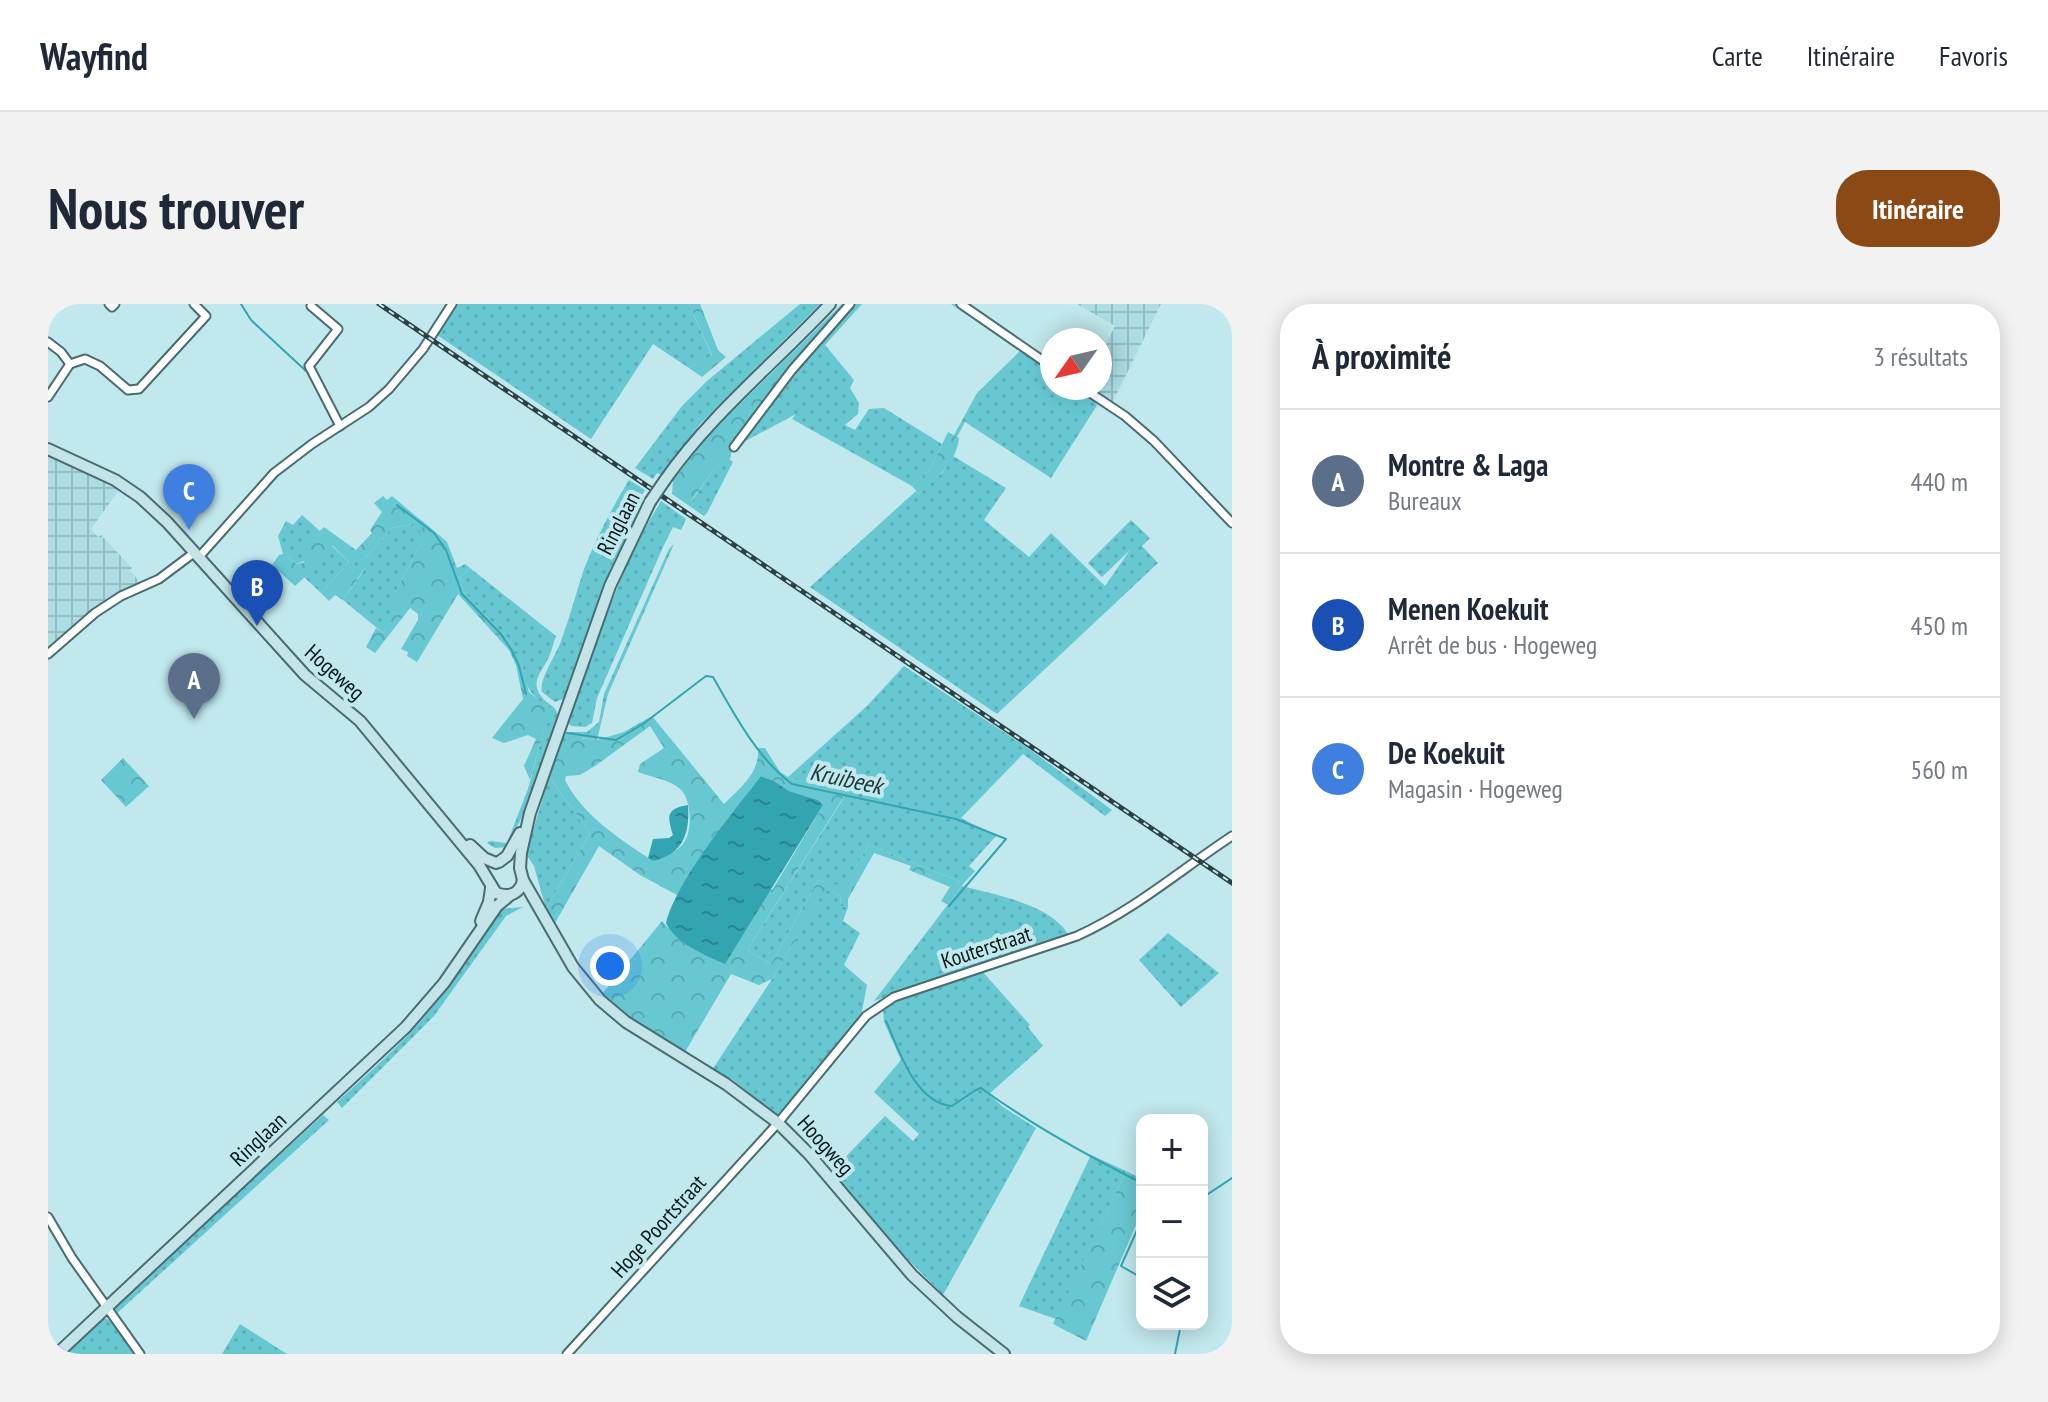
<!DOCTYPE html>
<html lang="fr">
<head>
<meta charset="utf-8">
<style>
  body { margin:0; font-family:"PT Sans Narrow",sans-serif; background:#f2f2f3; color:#1f2937 }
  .controls { position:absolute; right:24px; bottom:24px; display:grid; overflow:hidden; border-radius:16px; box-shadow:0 4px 20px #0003 }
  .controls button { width:72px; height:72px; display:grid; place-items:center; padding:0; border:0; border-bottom:2px solid #e0e1e3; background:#fff; color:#1f2937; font:40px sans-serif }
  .compass { position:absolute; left:992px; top:24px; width:72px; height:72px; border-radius:50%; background:#fff; box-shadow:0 4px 20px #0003; rotate:236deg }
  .you { position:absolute; left:562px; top:662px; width:28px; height:28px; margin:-20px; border:6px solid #fff; border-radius:50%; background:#1a73e8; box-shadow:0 0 0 12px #1a73e833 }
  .badge { display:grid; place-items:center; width:52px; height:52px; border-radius:50%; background:#8b4a15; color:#fff; font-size:26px; font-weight:700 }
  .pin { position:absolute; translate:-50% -66px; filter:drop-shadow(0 2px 4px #0008) }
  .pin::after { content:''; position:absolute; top:42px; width:28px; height:24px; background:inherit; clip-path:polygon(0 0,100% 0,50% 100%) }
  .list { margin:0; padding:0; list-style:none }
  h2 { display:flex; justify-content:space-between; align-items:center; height:104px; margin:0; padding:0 32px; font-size:34px }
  h2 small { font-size:26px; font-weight:400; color:#747a83 }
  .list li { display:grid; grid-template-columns:52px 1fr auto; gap:24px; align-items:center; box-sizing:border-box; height:144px; padding:0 32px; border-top:2px solid #e0e1e3 }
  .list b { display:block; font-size:30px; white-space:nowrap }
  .list p { margin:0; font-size:26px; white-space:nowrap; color:#747a83 }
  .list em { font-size:26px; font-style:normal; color:#747a83 }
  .icon { flex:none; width:44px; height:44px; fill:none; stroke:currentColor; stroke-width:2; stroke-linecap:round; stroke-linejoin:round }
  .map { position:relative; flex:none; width:1184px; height:1050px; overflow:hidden; border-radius:32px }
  header { display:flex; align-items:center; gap:48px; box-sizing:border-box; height:112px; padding:0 40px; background:#fff; border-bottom:2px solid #e0e1e3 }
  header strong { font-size:38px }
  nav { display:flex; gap:44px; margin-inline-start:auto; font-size:28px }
  .intro { display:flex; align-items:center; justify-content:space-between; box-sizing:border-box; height:192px; padding:0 48px }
  h1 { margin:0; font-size:56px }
  .button { padding:20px 36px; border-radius:32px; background:#8b4a15; color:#fff; font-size:28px; font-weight:700 }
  main { display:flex; gap:48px; padding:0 48px }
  aside { flex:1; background:#fff; border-radius:32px; box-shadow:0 4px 20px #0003 }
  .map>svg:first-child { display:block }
  .industrial { fill:url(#industrial-grid) }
  .grass { fill:url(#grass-dots) }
  .forest { fill:url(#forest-crowns); fill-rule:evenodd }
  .water { fill:url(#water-ripples) }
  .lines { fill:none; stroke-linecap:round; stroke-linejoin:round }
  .stream { stroke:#32a5b0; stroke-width:2 }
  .street-casing { stroke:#486c70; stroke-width:11 }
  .secondary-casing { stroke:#486c70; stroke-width:14 }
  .street { stroke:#fff; stroke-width:7 }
  .secondary { stroke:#c5e4e7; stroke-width:10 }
  .rail-casing { stroke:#2d4144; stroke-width:5 }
  .rail { stroke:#c0e8ed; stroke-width:2; stroke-dasharray:6; stroke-linecap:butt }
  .secondary-bridge-casing { stroke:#486c70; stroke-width:14; stroke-linecap:butt }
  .secondary-bridge { stroke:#c5e4e7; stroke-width:10 }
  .labels { text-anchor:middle; stroke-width:8; stroke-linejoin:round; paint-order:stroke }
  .street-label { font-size:22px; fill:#0a191b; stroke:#c0e8ed }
  .water-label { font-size:24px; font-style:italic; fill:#20393c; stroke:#c0e8ed }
</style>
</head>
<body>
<header>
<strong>Wayfind</strong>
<nav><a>Carte</a><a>Itinéraire</a><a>Favoris</a></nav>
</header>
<div class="intro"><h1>Nous trouver</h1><a class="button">Itinéraire</a></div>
<main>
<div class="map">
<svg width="1184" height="1050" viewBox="0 0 1184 1050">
  <defs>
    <pattern id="industrial-grid" width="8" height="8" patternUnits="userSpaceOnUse" patternTransform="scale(2)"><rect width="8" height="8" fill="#acdde3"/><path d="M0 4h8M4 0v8" fill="none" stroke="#93bdc2"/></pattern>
    <pattern id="grass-dots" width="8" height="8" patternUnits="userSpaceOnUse" patternTransform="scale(2)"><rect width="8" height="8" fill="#67c8d2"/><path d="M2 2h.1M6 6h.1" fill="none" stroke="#58abb4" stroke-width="1.8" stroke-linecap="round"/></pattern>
    <pattern id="forest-crowns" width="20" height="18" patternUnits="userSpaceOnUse" patternTransform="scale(2)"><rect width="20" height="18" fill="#67c8d2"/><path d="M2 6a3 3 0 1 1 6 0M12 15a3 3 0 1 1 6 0" fill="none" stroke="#58abb4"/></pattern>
    <pattern id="water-ripples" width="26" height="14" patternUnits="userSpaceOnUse" patternTransform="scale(2)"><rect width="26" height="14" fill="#32a5b0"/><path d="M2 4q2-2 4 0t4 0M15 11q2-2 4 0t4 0" fill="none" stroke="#29868e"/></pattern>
  </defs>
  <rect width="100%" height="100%" fill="#c0e8ed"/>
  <!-- industrial -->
  <g class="industrial">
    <path d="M1029 0H1113L1064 99 1041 84H1052V52L1067 22Z"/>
    <path d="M0 152 42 170 71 186 43 225 50 233 53 231 84 264 82 266 94 281 71 291 0 347Z"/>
  </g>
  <!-- grass -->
  <g class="grass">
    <path d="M407 0H641L664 52 641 64 605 40 543 135 389 31Z"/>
    <path d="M752 0H772L652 120 613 171 609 169 605 175 587 164 634 102 659 77Z"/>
    <path d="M805 0H814L777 41 806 76 802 84 811 99 810 110 797 121 807 126 821 105 836 104 894 140 882 165 864 182 744 115 748 110 690 141Z"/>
    <path d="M903 0H908L1004 66V84C1023 84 1038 84 1049 101L1046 106 1003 174 917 118 909 133 906 131 929 89 972 47Z"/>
    <path d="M685 139 682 156 685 158 659 209 643 198Z"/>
    <path d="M905 152 958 184 936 216 981 253 1003 229 1057 282 1082 246 1054 273 1040 259 1083 216 1102 234 1094 242 1110 259 949 410 762 283 868 187 871 190 895 168Z"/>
    <path d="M581 176 597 186 592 194 596 197 562 265 515 395 507 398 494 388C491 374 508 352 513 337 522 313 528 289 536 265 548 234 564 204 581 176Z"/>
    <path d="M613 197 638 215 633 226 625 223 615 243 549 394 544 419 537 423 524 422 520 419C547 343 571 265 613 197Z"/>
    <path d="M254 211 272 227 258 241 262 248 259 256 248 260 235 250 230 232 238 217 245 221Z"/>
    <path d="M369 213 377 219 368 236 373 240 346 290V313L335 329 295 296 316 266 305 262 307 254H317L344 224 365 220Z"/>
    <path d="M626 240 560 390 549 436 534 434 518 448 510 450 516 428H539L551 418 556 390 621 245Z"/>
    <path d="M283 241 301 258 273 289 256 273Z"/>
    <path d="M422 264 508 332C505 340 503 350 499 357 492 369 483 379 493 392 499 401 507 400 510 411L473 515 459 543 447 544 439 539 441 537 459 539 480 485 497 421 503 416 501 404C468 382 483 371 467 343L415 287 412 273Z"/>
    <path d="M856 362 980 444 1064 506 1057 512 975 450 913 514 948 532 921 562 927 567 916 579 821 541 795 583 770 576 723 660 699 646 797 492 740 473 819 402Z"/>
    <path d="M501 473 542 529 498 605 486 562 478 550Z"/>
    <path d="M914 582C945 590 1002 600 1020 630L826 697Z"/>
    <path d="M777 585 792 592 793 602 800 603 795 617 812 629 796 661 819 681 813 712 734 809 729 811 685 776 664 766 724 675Z"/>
    <path d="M475 603 458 612 386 712 294 804 289 798C321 769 354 740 381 707 408 675 430 640 452 605Z"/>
    <path d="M1120 629 1171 669 1133 703 1091 656Z"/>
    <path d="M934 667 982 721 980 723 995 742 941 790 955 803 988 824 895 991 846 941 784 867 837 812 865 837 871 830 826 788 853 756 836 718 835 704 855 691Z"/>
    <path d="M275 811 281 816 67 1011 65 1004Z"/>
    <path d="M1043 851 1078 867 1008 1015 971 1002Z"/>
    <path d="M55 1014 66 1017 89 1050H17Z"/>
    <path d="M192 1020 239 1050H174Z"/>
  </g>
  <!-- forest -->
  <g class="forest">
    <path d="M641 0H652L670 46 678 53 654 73 641 64 664 51Z"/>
    <path d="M794 0H799L708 109 643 197 659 209 656 212 624 190 625 176 661 130Z"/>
    <path d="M900 128 911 134C909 158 888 175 871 190L864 182 882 165Z"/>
    <path d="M335 192 339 196 344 192 369 213 365 220 344 224 317 254H307L305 262 316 265 295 296 287 291 281 297 273 289 301 258 284 241 267 264 247 282 224 261 231 251 235 250 248 260 255 259 261 249 257 241 276 223 308 246 324 229 322 226 334 208 326 199Z"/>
    <path d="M377 219 399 238 409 264 417 260 422 264 412 273 415 287 467 343 472 352 481 388 505 408 503 416 497 422 482 476 476 462 488 435 480 431 456 439 444 434 475 395 468 361 461 346 410 290 369 358 359 352 360 348 353 345 370 316V310L362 304 327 349 318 343 328 324 335 329 345 313 346 290 373 240 367 236Z"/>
    <path d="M604 412 676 500C693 483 712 469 710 444H717L732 468 740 473 797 491 699 646 723 660 770 576 795 582 821 541 916 579 900 601 893 597 902 583 861 566 863 562 826 549 800 595V603L793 602 792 592 777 586 724 675 711 681 683 670 637 748 584 714 554 690 614 617 629 633 725 585 775 501 770 496 741 487 726 477 713 472 681 513 629 591 592 571 551 542 507 619 498 605 542 529 501 473 510 450 518 447 521 433 549 436 576 428ZM602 422 616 444 592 460 590 468C602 473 620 475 631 484 644 494 646 530 633 542 626 549 613 553 605 557 572 535 535 512 517 476L518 472 532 471 547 462Z"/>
    <path d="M75 454 101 482 78 503 53 476Z"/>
    <path d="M1078 867 1094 875V907L1038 1037 1005 1020Z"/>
  </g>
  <!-- water -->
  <g class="water">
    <path d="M713 472 726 477 741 487 770 496 775 501 677 660C657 651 628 640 618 619 629 576 685 508 713 472Z"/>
    <path d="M640 501C642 530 635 550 605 557L600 554 605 535 621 534 625 531C619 511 618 505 640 501Z"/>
  </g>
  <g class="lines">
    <!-- stream -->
    <g class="stream">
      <path d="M193 0 203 16 258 67"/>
      <path d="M349 201 386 229 398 246 414 290 453 330 463 345 471 362 478 390"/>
      <path d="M519 429 568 436 595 420 658 372 665 373C686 410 709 454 744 480L908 515 958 535 901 602"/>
      <path d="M838 717C851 746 867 799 904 802L926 787 933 784C984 821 1038 851 1094 879"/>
      <path d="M1154 894 1184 874"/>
      <path d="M1094 915 1073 962 1094 974"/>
      <path d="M1127 1050 1133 1020"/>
    </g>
    <defs>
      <g id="street">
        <path d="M61 0 64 3 67 0"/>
        <path d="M913 0 1004 63"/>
        <path d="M263 2 290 25 261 62 292 122"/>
        <path d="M0 38 13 48 22 60"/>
        <path d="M1035 84 1077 112 1106 137 1184 219"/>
        <path d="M0 93 22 60 37 55 52 62 80 86 91 85 158 12 146 0"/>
        <path d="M686 143 744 66 802 0"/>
        <path d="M151 253 226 169 264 140 321 103 341 85 375 45 404 0"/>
        <path d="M0 350 47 309 73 292 111 275 147 248"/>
        <path d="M0 913 24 954 92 1050"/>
        <path d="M519 1050 730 819 818 712 846 693 1029 632C1088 605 1131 567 1184 532"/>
      </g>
      <g id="secondary">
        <path d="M0 145 67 176 92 193 119 218 257 371 312 417 431 561 448 589C461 594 472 590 475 576"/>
        <path d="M617 176C664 109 727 59 782 0"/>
        <path d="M602 198 562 282 482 509 473 549 472 564 475 576 525 663 552 696 578 718 678 780 730 819 761 850 864 971 909 1013 956 1050"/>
        <path d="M422 541 436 554 448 559"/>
        <path d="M451 558 459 552 472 529"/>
        <path d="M433 617 441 598 443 584"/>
        <path d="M9 1050 358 723 396 679 449 602 461 592"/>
      </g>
    </defs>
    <!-- street casing -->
    <use href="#street" class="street-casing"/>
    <!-- secondary casing -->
    <use href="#secondary" class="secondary-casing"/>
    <!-- street -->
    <use href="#street" class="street"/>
    <!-- secondary -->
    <use href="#secondary" class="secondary"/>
    <defs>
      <path id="rail" d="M331 0 1184 579"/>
    </defs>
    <!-- rail casing -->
    <use href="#rail" class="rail-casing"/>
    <!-- rail -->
    <use href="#rail" class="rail"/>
    <defs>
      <path id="secondary-bridge" d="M602 198 617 176"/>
    </defs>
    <!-- secondary-bridge casing -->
    <use href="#secondary-bridge" class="secondary-bridge-casing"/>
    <!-- secondary-bridge -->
    <use href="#secondary-bridge" class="secondary-bridge"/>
  </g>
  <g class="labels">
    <!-- street labels -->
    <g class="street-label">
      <text transform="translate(570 219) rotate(-63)" y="8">Ringlaan</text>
      <text transform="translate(287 368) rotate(42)" y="8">Hogeweg</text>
      <text transform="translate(938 643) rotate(-18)" y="8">Kouterstraat</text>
      <text transform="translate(210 835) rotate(-43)" y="8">Ringlaan</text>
      <text transform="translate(778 841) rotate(48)" y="8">Hoogweg</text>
      <text transform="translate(610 922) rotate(-48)" y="8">Hoge Poortstraat</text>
    </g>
    <!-- water labels -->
    <g class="water-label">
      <text transform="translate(798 475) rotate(12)" y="8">Kruibeek</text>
    </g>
  </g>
</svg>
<div class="controls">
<button>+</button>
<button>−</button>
<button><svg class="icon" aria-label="layers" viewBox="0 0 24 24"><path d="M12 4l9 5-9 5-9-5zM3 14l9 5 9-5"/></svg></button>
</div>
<svg class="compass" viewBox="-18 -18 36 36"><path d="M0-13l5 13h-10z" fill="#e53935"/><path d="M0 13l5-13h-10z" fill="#747a83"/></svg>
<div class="you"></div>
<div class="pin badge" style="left:146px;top:415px;background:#5c6f8a">A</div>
<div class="pin badge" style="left:209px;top:322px;background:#1a4fb4">B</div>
<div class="pin badge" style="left:141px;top:226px;background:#3f7fe0">C</div>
</div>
<aside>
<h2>À proximité<small>3 résultats</small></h2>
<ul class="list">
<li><span class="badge" style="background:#5c6f8a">A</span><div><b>Montre &amp; Laga</b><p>Bureaux</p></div><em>440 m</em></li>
<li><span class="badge" style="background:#1a4fb4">B</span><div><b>Menen Koekuit</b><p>Arrêt de bus · Hogeweg</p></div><em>450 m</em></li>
<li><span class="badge" style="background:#3f7fe0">C</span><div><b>De Koekuit</b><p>Magasin · Hogeweg</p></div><em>560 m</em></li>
</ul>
</aside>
</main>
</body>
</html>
